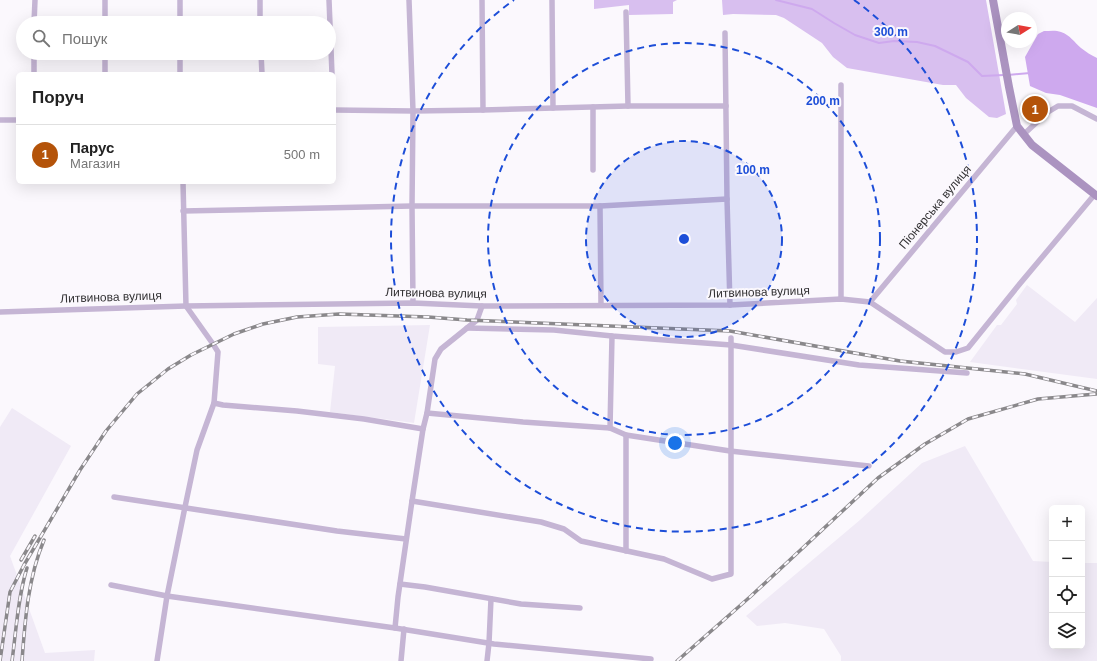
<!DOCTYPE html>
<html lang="uk">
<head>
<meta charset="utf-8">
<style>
  body { margin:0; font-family:Arial,sans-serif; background:#f2f2f2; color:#222 }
  .controls { position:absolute; right:12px; bottom:12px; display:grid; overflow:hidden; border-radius:6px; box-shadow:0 4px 16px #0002 }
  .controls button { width:36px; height:36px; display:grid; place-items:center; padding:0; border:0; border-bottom:1px solid #e0e0e0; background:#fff; color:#222; font:20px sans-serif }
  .compass { position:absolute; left:1001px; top:12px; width:36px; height:36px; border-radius:50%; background:#fff; box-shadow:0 4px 16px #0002; rotate:79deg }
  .you { position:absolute; left:675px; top:443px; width:14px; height:14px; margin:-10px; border:3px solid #fff; border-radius:50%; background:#1a73e8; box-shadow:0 0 0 6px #1a73e833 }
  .badge { display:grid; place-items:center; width:26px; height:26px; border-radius:50%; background:#b45309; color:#fff; font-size:13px; font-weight:700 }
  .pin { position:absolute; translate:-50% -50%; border:2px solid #fff; box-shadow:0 1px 4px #0006 }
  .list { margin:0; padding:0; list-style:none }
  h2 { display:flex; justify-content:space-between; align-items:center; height:52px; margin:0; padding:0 16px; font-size:17px }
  h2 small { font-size:13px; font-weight:400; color:#767676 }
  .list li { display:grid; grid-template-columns:26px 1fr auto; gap:12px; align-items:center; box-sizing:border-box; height:60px; padding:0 16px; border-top:1px solid #e0e0e0 }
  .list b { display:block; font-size:15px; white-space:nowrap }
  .list p { margin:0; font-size:13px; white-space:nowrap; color:#767676 }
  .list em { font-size:13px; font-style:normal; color:#767676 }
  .icon { flex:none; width:22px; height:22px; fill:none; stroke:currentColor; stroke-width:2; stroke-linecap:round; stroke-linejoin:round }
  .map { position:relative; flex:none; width:1097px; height:661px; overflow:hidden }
  .search { position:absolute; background:#fff; box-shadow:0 4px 16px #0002; left:16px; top:16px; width:320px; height:44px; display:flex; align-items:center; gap:10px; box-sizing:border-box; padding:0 14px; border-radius:22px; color:#767676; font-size:15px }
  .panel { position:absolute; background:#fff; box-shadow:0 4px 16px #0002; left:16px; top:72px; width:320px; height:112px; border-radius:6px }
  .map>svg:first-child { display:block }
  .built { fill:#f0eaf6 }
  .green { fill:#d8bfef }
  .water { fill:#cea9ee }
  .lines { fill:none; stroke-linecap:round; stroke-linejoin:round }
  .stream { stroke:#cea9ee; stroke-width:2 }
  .street { stroke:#c5b5d4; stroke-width:5.5 }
  .secondary { stroke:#ab93c0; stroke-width:8 }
  .rail-casing { stroke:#8a888b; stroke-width:3.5 }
  .rail { stroke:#fbf8fd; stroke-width:2; stroke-dasharray:6; stroke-linecap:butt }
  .ring { fill:none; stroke:#1d4ed8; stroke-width:2; stroke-dasharray:7 5 }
  .labels { text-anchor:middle; stroke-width:4; stroke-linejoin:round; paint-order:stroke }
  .street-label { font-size:12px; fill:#323133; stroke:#fbf8fd }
  .centre { fill:#1d4ed8; stroke:#fbf8fd; stroke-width:2 }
  .ring-label { font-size:12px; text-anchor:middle; font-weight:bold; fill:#1d4ed8; stroke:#fbf8fd; stroke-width:4; stroke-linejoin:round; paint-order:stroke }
</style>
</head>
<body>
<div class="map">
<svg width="1097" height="661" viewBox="0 0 1097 661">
  <rect width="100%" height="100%" fill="#fbf8fd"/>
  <!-- built -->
  <g class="built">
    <path d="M1027 285 1075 322 1097 298V379L970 362 997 325H1001L1017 304 1016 300Z"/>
    <path d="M430 325 414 423 330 412 335 366 318 364V327Z"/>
    <path d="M12 408 71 446 10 556 45 653 95 650 94 661H0V427Z"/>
    <path d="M965 446 1033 561 1052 562V646H1082V563H1097V661H841V656L824 629 785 623 757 626 746 616 860 520 922 463Z"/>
  </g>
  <!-- green -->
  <g class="green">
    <path d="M594 0H677L673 2V14L629 15V5L594 9Z"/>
    <path d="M722 0H986L1006 114 997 118 989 117 966 98 956 85H943L847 68 833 57 822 43 784 18 776 15 733 14 723 15Z"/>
  </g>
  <!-- water -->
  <path class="water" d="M1044 31C1050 31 1056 30 1061 32 1070 35 1074 42 1081 48 1086 52 1091 55 1097 58V108L1060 95 1046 93 1030 86 1025 57 1038 34Z"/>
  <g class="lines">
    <!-- stream -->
    <g class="stream">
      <path d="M776 0 812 9 834 23 855 35 879 43 894 41 917 42 935 46 968 62 982 76 1004 75"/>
      <path d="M1008 75 1030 73"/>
    </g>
    <!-- street -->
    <g class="street">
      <path d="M105 0V23"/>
      <path d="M180 0V23"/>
      <path d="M260 0V23"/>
      <path d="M329 0 332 74"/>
      <path d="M409 0 413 111 412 206 413 303"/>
      <path d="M482 0 483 110"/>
      <path d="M552 0 553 108"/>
      <path d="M626 12 628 106"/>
      <path d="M34 23 35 0"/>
      <path d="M725 33 727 199 730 305"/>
      <path d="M105 53V74"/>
      <path d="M180 53V74"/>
      <path d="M261 53 262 74"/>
      <path d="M34 74V53"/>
      <path d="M841 85V299"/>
      <path d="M334 110 413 111 483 110 628 106H726"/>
      <path d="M0 120H18"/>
      <path d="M1024 134 1048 112 1058 106H1072L1097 119"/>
      <path d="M593 170V107"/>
      <path d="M600 206 601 305"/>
      <path d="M183 211 412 206H600L727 199"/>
      <path d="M870 302 1017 126"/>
      <path d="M0 312 186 306 413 303 482 306 730 305 841 299 870 302 945 352H956L968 348 1018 286 1095 194"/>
      <path d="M467 328 554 330 612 336 731 345 859 365 967 373"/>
      <path d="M214 403 223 405 297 411 364 419 423 429"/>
      <path d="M427 413 523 422 610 428 626 435 730 451 869 466"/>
      <path d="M610 428 612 336"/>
      <path d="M626 435V551"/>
      <path d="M114 497 337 531 406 539"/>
      <path d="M412 501 541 522 564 529 581 541 664 559 712 579 731 574V338"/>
      <path d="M400 584 425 587 521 604 580 608"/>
      <path d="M111 585 167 596 395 628 494 644 651 659"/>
      <path d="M395 628 398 597 412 501 423 429 427 413 435 359 441 349 477 320 482 306"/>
      <path d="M157 661 167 596 185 507 197 450 214 403 218 352 213 344 186 306 183 182"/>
      <path d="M401 661 404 629"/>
      <path d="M487 661 489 643 491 599"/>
    </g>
    <!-- secondary -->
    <path class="secondary" d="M993 0 1009 87 1017 126 1032 145 1097 196"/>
    <defs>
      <g id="rail">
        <path d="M21 560 35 536"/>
        <path d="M0 661 10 592 24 565 80 470 106 431 137 394 168 369 191 355 234 334 263 324 297 317 339 314 428 317 467 320 730 331 900 361 1025 374 1097 391"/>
        <path d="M12 661C16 632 18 596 27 568"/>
        <path d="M22 661C25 620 28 578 44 540"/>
        <path d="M677 661 751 596 878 478 925 444 968 419 1038 399 1096 394"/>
      </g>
    </defs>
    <!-- rail casing -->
    <use href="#rail" class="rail-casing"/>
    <!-- rail -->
    <use href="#rail" class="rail"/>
  </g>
  <!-- distance rings -->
  <circle cx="684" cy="239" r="98" fill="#1d4ed8" fill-opacity=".12"/>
  <g class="ring">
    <circle cx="684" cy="239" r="98"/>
    <circle cx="684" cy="239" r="196"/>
    <path d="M854 0A293 293 0 1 1 514 0"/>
  </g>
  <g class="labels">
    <!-- street labels -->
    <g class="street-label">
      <text transform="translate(935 207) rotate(-50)" y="4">Піонерська вулиця</text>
      <text transform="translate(759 292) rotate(-2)" y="4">Литвинова вулиця</text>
      <text transform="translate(436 293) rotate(1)" y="4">Литвинова вулиця</text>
      <text transform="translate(111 297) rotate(-2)" y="4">Литвинова вулиця</text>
    </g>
  </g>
  <circle cx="684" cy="239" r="6" class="centre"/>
  <g class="ring-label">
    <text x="891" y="36">300 m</text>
    <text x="823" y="105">200 m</text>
    <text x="753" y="174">100 m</text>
  </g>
</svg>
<div class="controls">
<button>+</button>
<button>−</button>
<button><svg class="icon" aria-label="locate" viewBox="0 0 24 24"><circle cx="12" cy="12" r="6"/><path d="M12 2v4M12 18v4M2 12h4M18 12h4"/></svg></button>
<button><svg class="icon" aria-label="layers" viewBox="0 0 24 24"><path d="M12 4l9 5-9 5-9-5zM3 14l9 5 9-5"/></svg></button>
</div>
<svg class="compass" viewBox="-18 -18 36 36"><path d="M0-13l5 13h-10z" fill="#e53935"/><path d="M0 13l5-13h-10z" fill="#767676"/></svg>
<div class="you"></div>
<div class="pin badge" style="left:1035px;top:109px">1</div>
<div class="search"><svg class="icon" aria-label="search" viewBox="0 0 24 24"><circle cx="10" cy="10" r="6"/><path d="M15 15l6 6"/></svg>Пошук</div>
<section class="panel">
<h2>Поруч<small></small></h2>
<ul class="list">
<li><span class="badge">1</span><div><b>Парус</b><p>Магазин</p></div><em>500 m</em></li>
</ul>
</section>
</div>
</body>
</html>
